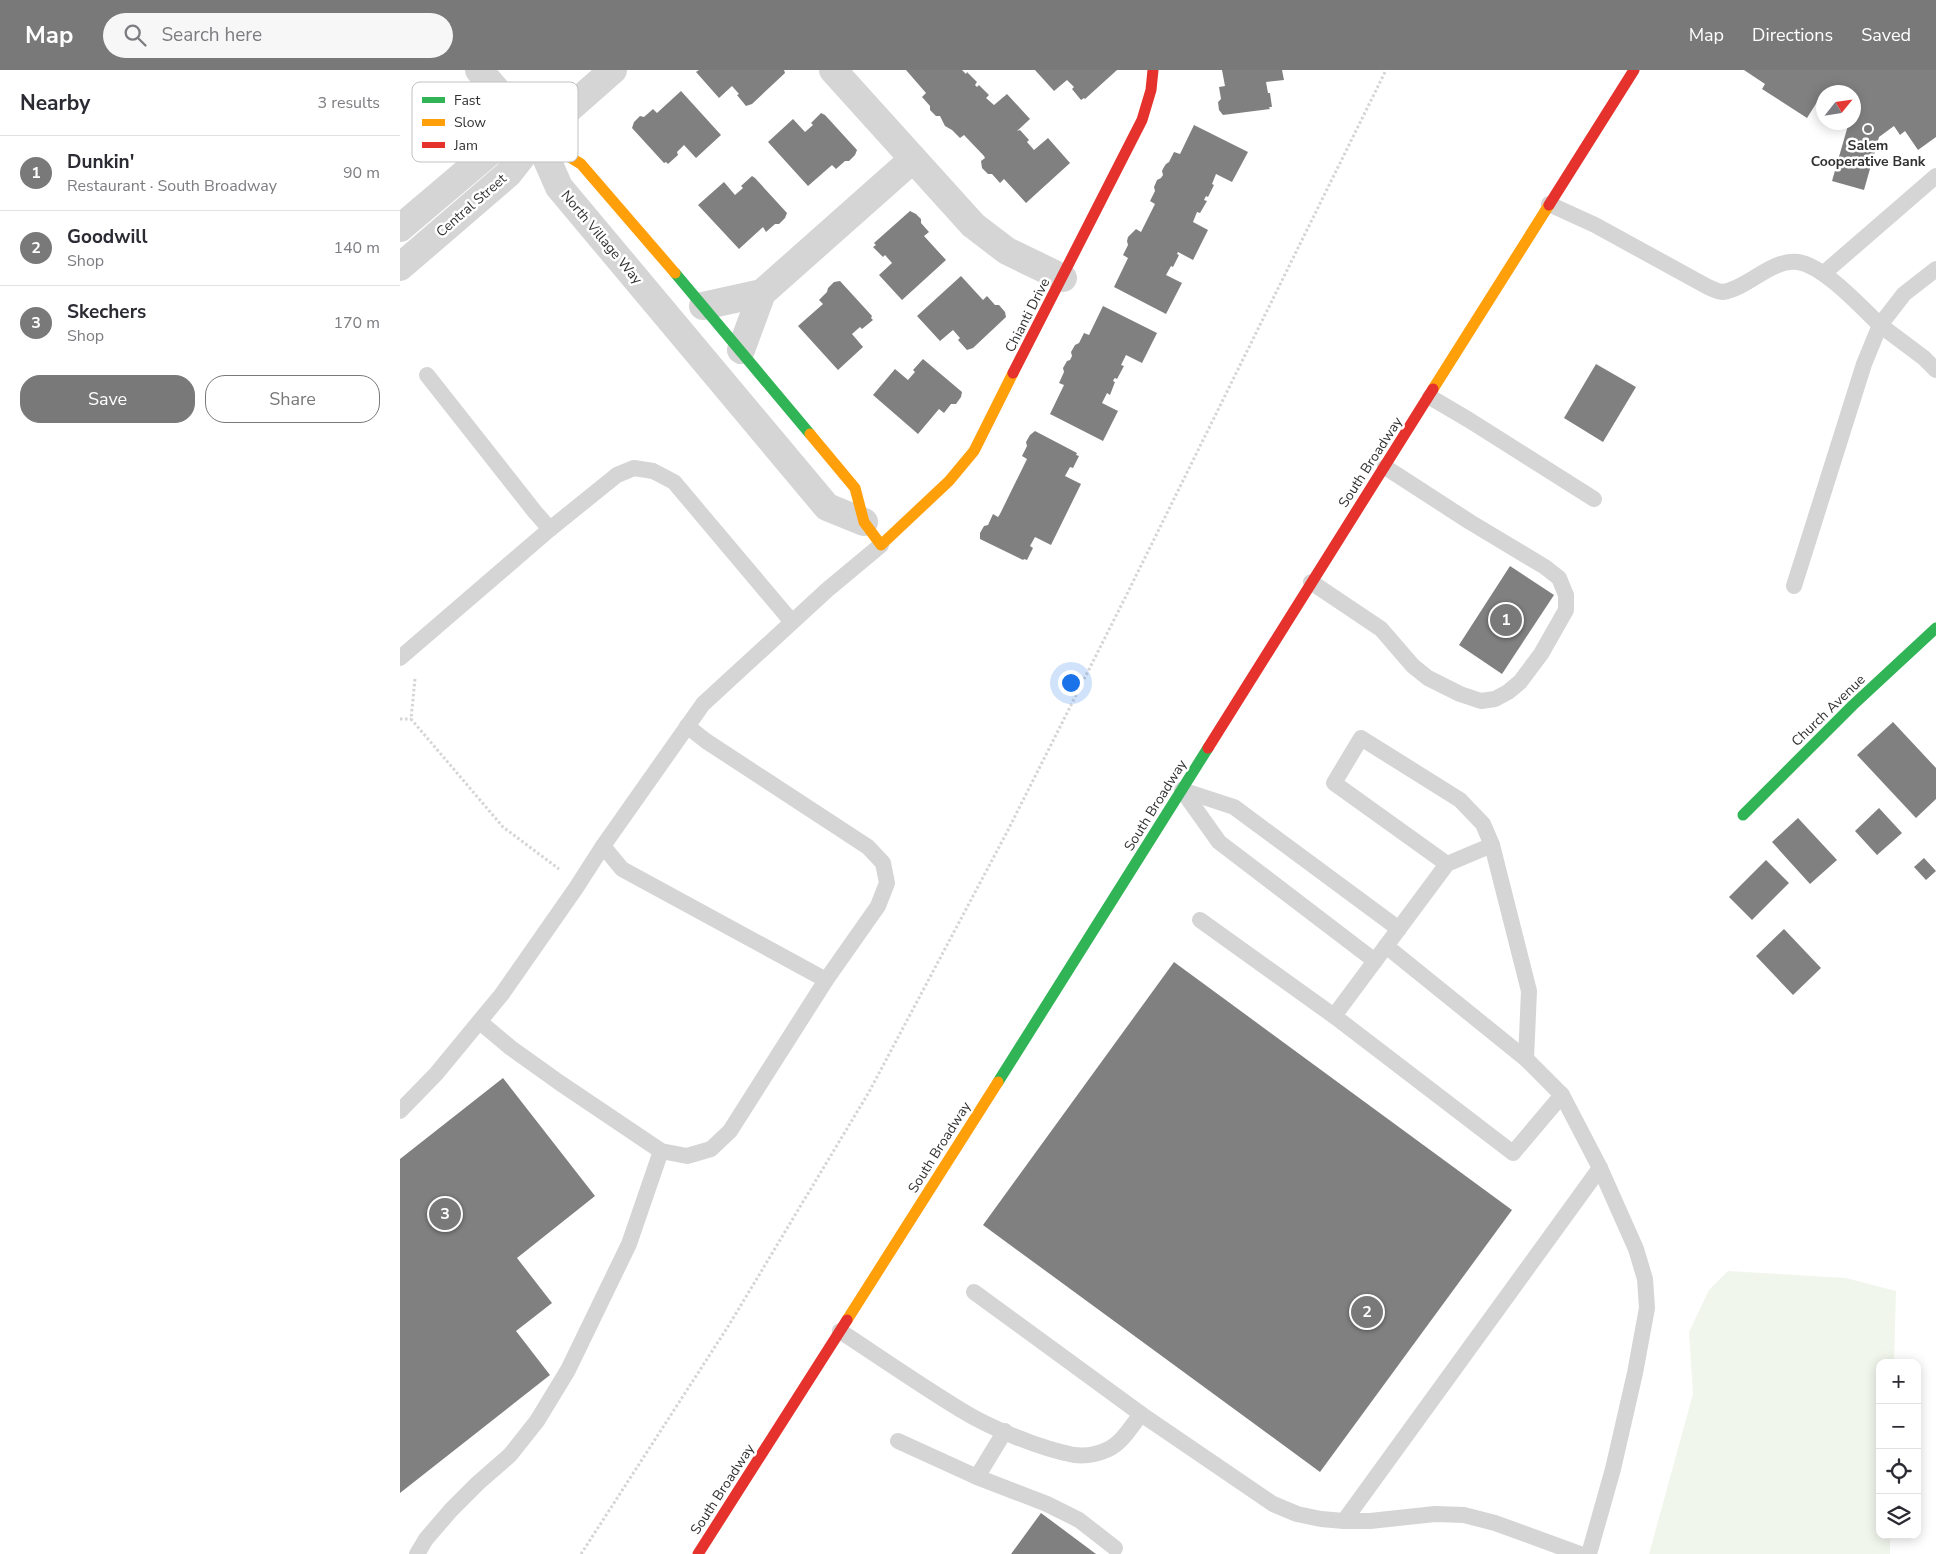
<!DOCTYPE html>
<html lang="en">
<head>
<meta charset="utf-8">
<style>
  body { margin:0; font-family:"Nunito Sans",sans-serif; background:#f7f7f7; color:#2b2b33 }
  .controls { position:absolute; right:15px; bottom:15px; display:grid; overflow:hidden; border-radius:10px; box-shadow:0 2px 12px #0003 }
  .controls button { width:45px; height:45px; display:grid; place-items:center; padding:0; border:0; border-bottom:1px solid #e1e1e2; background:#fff; color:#2b2b33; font:25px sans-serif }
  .compass { position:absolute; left:1416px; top:15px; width:45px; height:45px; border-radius:50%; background:#fff; box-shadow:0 2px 12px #0003; rotate:60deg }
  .you { position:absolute; left:670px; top:612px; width:18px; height:18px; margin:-12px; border:4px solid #fff; border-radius:50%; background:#1a73e8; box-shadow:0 0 0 8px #1a73e833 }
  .badge { display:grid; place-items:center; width:32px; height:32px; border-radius:50%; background:#797979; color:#fff; font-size:16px; font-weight:700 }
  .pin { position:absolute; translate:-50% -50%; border:2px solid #fff; box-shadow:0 1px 5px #0006 }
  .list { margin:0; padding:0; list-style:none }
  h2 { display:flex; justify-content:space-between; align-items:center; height:65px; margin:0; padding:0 20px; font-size:21px }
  h2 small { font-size:16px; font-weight:400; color:#7c7c81 }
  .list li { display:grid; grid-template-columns:32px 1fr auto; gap:15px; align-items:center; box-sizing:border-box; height:75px; padding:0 20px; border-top:1px solid #e1e1e2 }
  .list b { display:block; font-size:19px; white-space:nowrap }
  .list p { margin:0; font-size:16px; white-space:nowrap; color:#7c7c81 }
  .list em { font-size:16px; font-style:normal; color:#7c7c81 }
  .actions { display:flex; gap:10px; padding:15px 20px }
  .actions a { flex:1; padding:11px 0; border:1px solid #797979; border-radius:20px; text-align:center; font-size:18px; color:#797979 }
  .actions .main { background:#797979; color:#fff }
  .icon { flex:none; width:28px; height:28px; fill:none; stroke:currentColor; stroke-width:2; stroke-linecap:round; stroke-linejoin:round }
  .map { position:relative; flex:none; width:1536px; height:1484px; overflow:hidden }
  header { display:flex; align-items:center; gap:30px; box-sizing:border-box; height:70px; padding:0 25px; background:#797979; color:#fff }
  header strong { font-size:24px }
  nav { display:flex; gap:28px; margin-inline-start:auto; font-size:18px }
  .search { width:350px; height:45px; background:#f7f7f7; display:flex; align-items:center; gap:12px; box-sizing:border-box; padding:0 18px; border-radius:28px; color:#7c7c81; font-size:19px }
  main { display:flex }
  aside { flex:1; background:#fff }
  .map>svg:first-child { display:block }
  .green { fill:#f1f6ed }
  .building { fill:#808080 }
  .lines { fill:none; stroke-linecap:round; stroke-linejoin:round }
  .path { stroke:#d5d5d5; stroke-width:3; stroke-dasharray:2.5 2.5; stroke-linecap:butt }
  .lane { stroke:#d5d5d5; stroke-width:16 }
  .street { stroke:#d5d5d5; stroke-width:28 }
  .fast { stroke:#30b455; stroke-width:11 }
  .slow { stroke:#ff9f0a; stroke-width:11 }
  .jam { stroke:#e5322d; stroke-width:11 }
  .poi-dot { fill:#797979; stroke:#fff; stroke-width:2 }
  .labels { text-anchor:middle; stroke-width:5; stroke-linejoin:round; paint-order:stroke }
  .poi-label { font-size:14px; font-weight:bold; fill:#313131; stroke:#fff }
  .street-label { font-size:14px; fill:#313131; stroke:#fff }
  .key { fill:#fff; stroke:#c1c1c1; stroke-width:1 }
  .key-label { font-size:14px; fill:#313131 }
</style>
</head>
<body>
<header>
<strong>Map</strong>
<div class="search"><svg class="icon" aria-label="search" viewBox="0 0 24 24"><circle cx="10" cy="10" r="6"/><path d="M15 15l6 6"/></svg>Search here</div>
<nav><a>Map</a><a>Directions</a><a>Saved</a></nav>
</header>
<main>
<aside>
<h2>Nearby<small>3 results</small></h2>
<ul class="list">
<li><span class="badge">1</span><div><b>Dunkin'</b><p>Restaurant · South Broadway</p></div><em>90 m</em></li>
<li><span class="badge">2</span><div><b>Goodwill</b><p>Shop</p></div><em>140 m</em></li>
<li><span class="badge">3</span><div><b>Skechers</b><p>Shop</p></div><em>170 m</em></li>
</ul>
<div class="actions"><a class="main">Save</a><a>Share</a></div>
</aside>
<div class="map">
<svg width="1536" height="1484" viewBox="0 0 1536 1484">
  <rect width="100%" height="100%" fill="#fff"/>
  <!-- green -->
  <path class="green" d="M1328 1201 1446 1208 1496 1221 1494 1293H1480V1465H1490V1484H1249L1293 1324 1289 1262 1309 1220Z"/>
  <!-- building -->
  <g class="building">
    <path d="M299 0H384L385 3 352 34 346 36 337 25 339 24 332 16 319 28 296 2Z"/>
    <path d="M506 0H562L566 4 567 2 577 12 575 15 577 17 579 15 589 25 586 28 594 35 607 24 630 49 617 61 620 60 629 70 627 72 634 80 648 68 670 93 626 133 604 109 600 113 592 104H588L582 98 581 91 585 88 584 86 564 65 560 68 552 60 545 56 540 46H536L530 40V36L522 27 526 23Z"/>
    <path d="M635 0H717L685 29 684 28 681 30 672 19 674 17 667 10 654 21Z"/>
    <path d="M822 0H882L884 10 866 12 868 23H870L872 37H869L870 39 823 45 819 40 818 32 821 29 819 17 825 16Z"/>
    <path d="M1344 0H1536V67L1518 80 1505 61 1500 65 1494 56 1479 67 1464 120 1432 111 1449 52H1454V22H1424V32L1419 29 1407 48 1362 19 1365 14Z"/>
    <path d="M281 21 321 65 296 88 284 75 277 82 278 85 268 94 266 92 264 93 232 58 234 52 240 46 244 47 253 39 257 43Z"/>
    <path d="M421 43 425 45 457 80 455 85 449 91H445L436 99 432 95 408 116 368 72 393 49 405 62 413 55 411 53Z"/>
    <path d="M794 55 848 82 832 112 816 104 812 114 814 115 808 127 806 126 804 130 807 131 800 143 797 142 793 152 808 160 793 190 778 182 777 184 779 185 773 197 771 196 766 205 782 213 766 244 714 217 728 188 723 185 728 175 727 171 728 167 736 159 741 162 755 134 750 131 755 121 754 117 757 110 761 108 763 105 762 101 764 97 766 94 769 92 774 82 780 84Z"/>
    <path d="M352 106 355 108 387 143 385 148 379 154H375L366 162 363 157 339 179 298 135 324 112 335 125 343 118 341 116Z"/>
    <path d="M510 141 516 144 521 149V153L529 162 524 166 546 190 502 230 479 205 492 193 485 185 483 187 473 177 476 175 474 173Z"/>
    <path d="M561 206 583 230 587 226 595 235H599L605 242 606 247 573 278 567 280 558 270 560 268 553 260 540 271 517 246Z"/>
    <path d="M440 211 472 246 471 248 473 250 462 259 460 257 452 264 463 277 438 300 398 256 423 234 419 230 427 222 428 218 434 212Z"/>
    <path d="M703 236 757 263 742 293 726 285 721 295 724 296 717 309 715 308 714 309 713 311 715 312 710 325 707 323 702 333 718 341 703 371 650 344 664 315 659 313 664 302 663 298 667 291 670 290 672 286 671 282 675 275 679 273 684 263 689 265Z"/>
    <path d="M523 289 562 322 561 327 556 334H551L544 343 539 339 518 364 473 325 495 299 508 310 515 302 513 300Z"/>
    <path d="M1196 294 1236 317 1203 372 1164 348Z"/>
    <path d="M635 361 677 383 676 385 679 386 673 398 670 397 665 406 681 414 651 475 635 467 630 476 633 478 627 490 624 489 623 490 580 469V463L584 456 588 455 593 444 598 447 600 444 627 389 622 386 627 376 626 372 630 365Z"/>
    <path d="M1110 496 1154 525 1102 604 1059 575Z"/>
    <path d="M1493 652 1536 698V729L1516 748 1457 685Z"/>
    <path d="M1479 738 1502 763 1477 785 1455 761Z"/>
    <path d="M1398 748 1437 790 1410 814 1372 772Z"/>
    <path d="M1524 788 1536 801 1526 810 1514 797Z"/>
    <path d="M1366 790 1389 813 1352 850 1329 827Z"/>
    <path d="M1384 859 1421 898 1393 925 1356 886Z"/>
    <path d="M774 892 1112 1140 920 1402 583 1155Z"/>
    <path d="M103 1008 195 1126 117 1188 152 1233 116 1261 150 1305 0 1423V1089Z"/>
    <path d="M641 1443 696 1484H611Z"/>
  </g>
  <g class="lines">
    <!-- path -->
    <g class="path">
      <path d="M15 609 11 649 103 757 159 799"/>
      <path d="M0 649H11"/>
      <path d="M181 1484 329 1255 469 1022 607 762 726 526 986 0"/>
    </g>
    <!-- lane -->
    <g class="lane">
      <path d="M1149 134 1195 155 1308 217C1313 219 1318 222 1323 222 1349 218 1370 189 1398 192 1424 196 1461 237 1480 255L1504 224 1536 199"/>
      <path d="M1424 203 1536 106"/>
      <path d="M27 305 135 442 150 459"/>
      <path d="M1030 327 1069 350 1194 429"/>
      <path d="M911 512 981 559 1013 596 1028 608 1060 624 1081 631 1095 629 1108 622 1120 612 1141 584 1166 540V525L1159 508 1145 497 1070 452 985 397"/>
      <path d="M1394 516 1464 294 1480 255 1524 288 1536 300"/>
      <path d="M0 588 150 459 217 405 234 398 253 401 274 412 392 552"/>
      <path d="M782 720 819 772 975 891"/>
      <path d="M782 720 834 737 999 859"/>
      <path d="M203 776 222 799 426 910"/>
      <path d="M1047 794 934 713 961 668 1060 730 1083 754 1092 775 1129 921 1126 989"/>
      <path d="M800 850 934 946 1047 794 1092 775"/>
      <path d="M986 876 1126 989 1162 1025 1200 1098 1236 1179 1245 1209 1247 1238 1235 1303 1213 1399 1189 1484"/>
      <path d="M934 946 1113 1083 1162 1025"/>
      <path d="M80 952 111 978 160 1013 261 1081 287 1086 311 1079 330 1061 426 910 478 836 487 813 483 793 468 777 306 671 287 656"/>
      <path d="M0 1041 36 1004 102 924 176 818 203 776 303 634 427 520 481 475"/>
      <path d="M574 1222 741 1344"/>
      <path d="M440 1261C481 1288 520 1315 561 1340 590 1358 641 1379 674 1385 684 1386 695 1385 704 1381 721 1375 730 1358 741 1344L873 1434 897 1444 921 1449 944 1451H970L1035 1444 1064 1445 1095 1453 1180 1484"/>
      <path d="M498 1371 577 1407 647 1434 679 1450 715 1478"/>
      <path d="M577 1407 605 1361"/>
      <path d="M944 1451 1200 1098"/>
      <path d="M17 1484 26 1469 51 1440 78 1413 110 1385 137 1351 168 1300 229 1174 261 1081"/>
    </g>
    <!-- street -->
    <g class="street">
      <path d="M79 0 137 67 159 117 427 437 464 452"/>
      <path d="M433 0 573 155 607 181 663 208"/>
      <path d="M0 158 97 76 137 67"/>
      <path d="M0 197 108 104 137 67 213 0"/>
      <path d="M303 236 362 223"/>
      <path d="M341 280 362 223 513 89"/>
    </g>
    <!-- fast -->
    <g class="fast">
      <path d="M275 203 410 364"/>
      <path d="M1343 745 1453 635 1536 558"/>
      <path d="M598 1012 808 678"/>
    </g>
    <!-- slow -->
    <g class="slow">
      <path d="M137 67 181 94 275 203"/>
      <path d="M1033 319 1149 135"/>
      <path d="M410 364 455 418 464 452 481 475 549 411 574 381 613 303"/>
      <path d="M447 1250 598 1012"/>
    </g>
    <!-- jam -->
    <g class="jam">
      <path d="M1149 135 1234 0"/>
      <path d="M613 303 742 50 751 20 753 0"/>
      <path d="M808 678 1033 319"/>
      <path d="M298 1484 447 1250"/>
    </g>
  </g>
  <!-- markers -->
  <circle class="poi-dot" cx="1468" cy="59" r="5"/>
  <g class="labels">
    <!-- poi labels -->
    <g class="poi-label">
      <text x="1468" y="80">Salem<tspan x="1468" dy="16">Cooperative Bank</tspan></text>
    </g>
    <!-- street labels -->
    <g class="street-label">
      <text transform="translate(71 135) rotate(-41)" y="5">Central Street</text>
      <text transform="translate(202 167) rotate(50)" y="5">North Village Way</text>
      <text transform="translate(627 245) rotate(-63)" y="5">Chianti Drive</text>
      <text transform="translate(970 392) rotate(-57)" y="5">South Broadway</text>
      <text transform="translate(1428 640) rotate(-44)" y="5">Church Avenue</text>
      <text transform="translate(755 735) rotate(-58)" y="5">South Broadway</text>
      <text transform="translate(539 1077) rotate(-58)" y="5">South Broadway</text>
      <text transform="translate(322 1419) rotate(-57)" y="5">South Broadway</text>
    </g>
  </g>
  <!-- legend -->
  <rect x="12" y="12" width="166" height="80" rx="8" class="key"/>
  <rect x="22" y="27" width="23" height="6" fill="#30b455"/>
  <rect x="22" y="49" width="23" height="7" fill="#ff9f0a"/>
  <rect x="22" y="72" width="23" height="6" fill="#e5322d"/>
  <g class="key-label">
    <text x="54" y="35">Fast</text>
    <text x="54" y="57">Slow</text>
    <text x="54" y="80">Jam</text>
  </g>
</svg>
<div class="controls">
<button>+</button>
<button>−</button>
<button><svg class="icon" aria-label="locate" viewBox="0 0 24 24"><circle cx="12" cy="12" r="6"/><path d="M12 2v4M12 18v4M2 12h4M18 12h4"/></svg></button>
<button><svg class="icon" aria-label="layers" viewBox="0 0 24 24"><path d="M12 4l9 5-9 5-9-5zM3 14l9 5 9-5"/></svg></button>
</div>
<svg class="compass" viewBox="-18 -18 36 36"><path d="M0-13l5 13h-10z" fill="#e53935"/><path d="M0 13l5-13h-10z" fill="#7c7c81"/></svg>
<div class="you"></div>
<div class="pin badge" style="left:1106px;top:550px">1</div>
<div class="pin badge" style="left:967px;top:1242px">2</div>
<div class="pin badge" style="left:45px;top:1144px">3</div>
</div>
</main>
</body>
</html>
